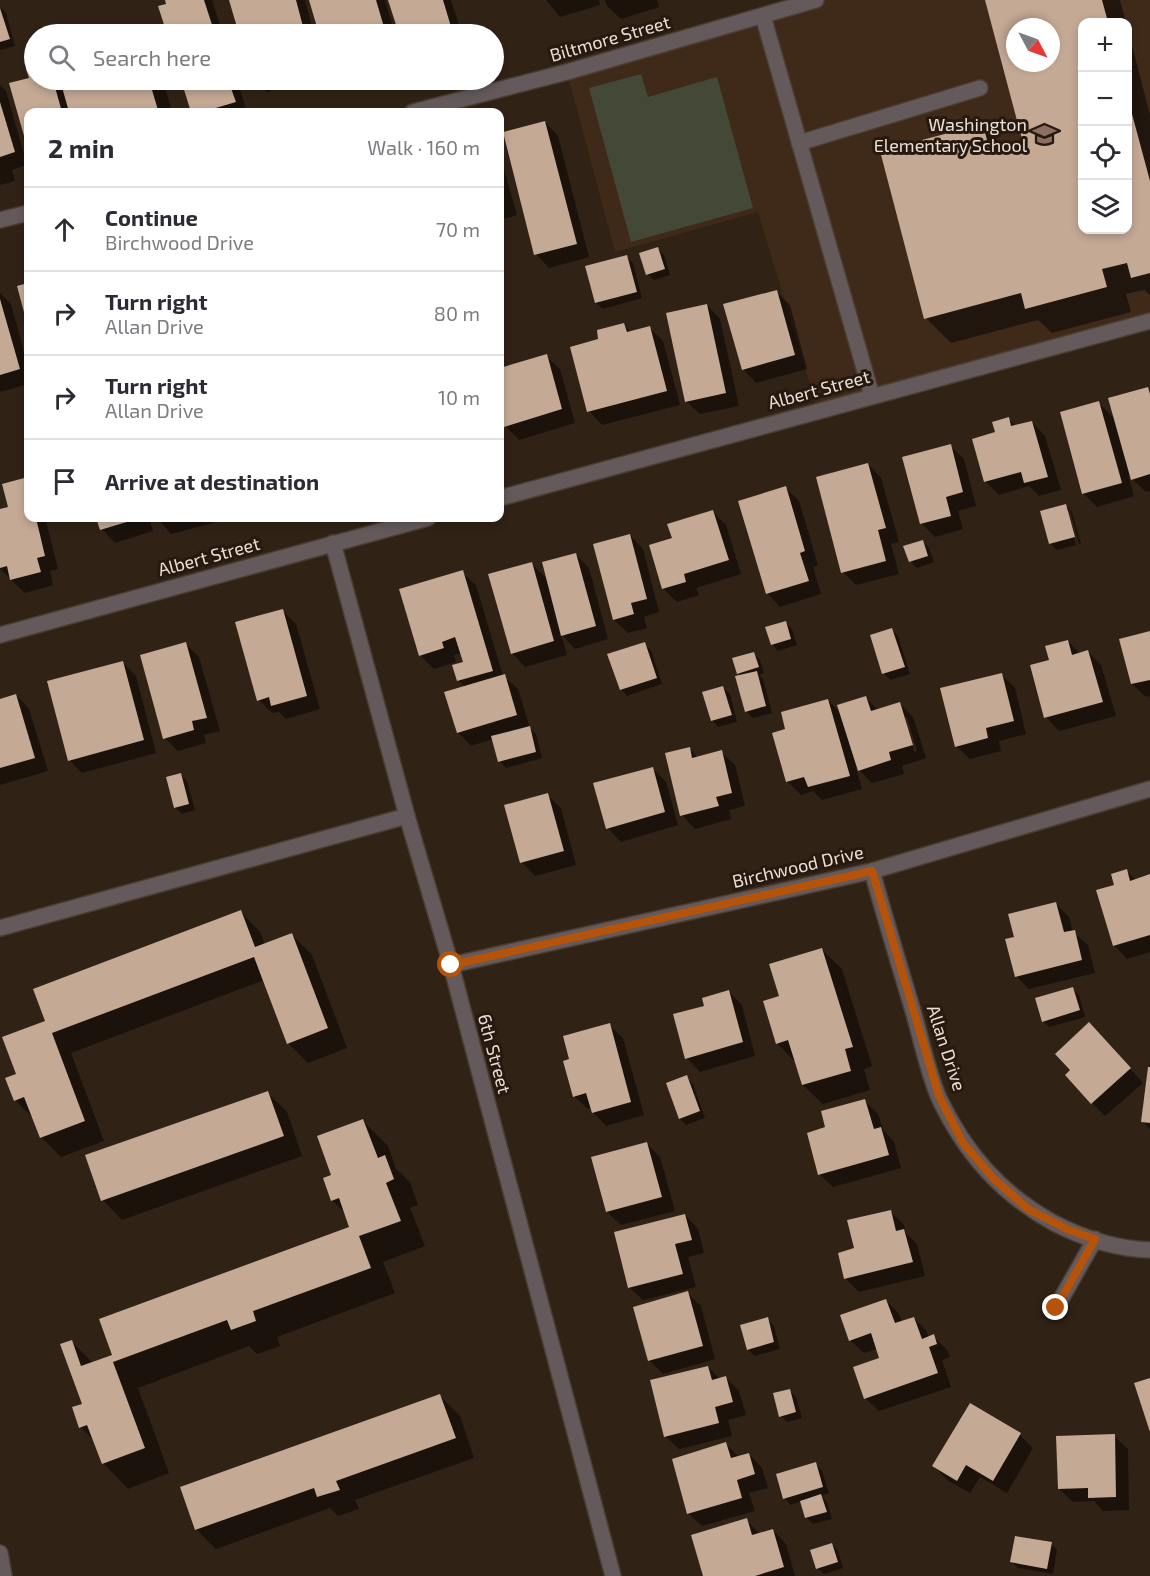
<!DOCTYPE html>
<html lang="en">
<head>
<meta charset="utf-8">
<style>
  body { margin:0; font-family:"Exo 2",sans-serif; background:#f7f7f7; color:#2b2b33 }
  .controls { position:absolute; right:18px; top:18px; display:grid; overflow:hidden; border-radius:12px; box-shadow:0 3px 9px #0003 }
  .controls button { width:54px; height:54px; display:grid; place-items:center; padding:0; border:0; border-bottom:2px solid #e1e1e2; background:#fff; color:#2b2b33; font:30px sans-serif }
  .compass { position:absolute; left:1006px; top:18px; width:54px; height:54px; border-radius:50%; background:#fff; box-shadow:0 3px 9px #0003; rotate:131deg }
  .stop { position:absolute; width:18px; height:18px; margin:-14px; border:4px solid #b45309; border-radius:50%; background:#fff }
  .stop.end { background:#b45309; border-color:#fff; box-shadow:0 2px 6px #0008 }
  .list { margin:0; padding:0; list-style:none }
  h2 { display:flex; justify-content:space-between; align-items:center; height:78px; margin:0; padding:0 24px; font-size:26px }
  h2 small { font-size:20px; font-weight:400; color:#7c7c81 }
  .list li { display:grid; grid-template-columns:39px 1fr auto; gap:18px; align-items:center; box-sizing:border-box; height:84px; padding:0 24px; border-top:2px solid #e1e1e2 }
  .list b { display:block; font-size:22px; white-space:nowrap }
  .list p { margin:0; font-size:20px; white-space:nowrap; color:#7c7c81 }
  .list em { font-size:20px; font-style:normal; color:#7c7c81 }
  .icon { flex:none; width:33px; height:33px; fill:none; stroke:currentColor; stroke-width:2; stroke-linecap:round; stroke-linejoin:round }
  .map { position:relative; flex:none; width:1150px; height:1576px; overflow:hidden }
  .search { position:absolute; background:#fff; box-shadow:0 3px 9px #0003; left:24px; top:24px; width:480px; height:66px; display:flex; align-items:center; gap:15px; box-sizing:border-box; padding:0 21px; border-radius:33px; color:#7c7c81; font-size:22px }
  .panel { position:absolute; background:#fff; box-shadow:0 3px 9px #0003; left:24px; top:108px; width:480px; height:414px; border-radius:12px }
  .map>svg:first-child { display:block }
  .built { fill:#3f2a1a; fill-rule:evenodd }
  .green { fill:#444837 }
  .shadow { fill:#0007; fill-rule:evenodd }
  .building { fill:#c4a995; fill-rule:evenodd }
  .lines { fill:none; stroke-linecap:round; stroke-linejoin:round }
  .lane-casing { stroke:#4b3d31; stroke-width:18 }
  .street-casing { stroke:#4b3d31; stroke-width:18 }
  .lane { stroke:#645a5c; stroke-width:15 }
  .street { stroke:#645a5c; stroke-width:15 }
  .route { stroke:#b45309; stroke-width:8 }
  .labels { text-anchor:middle; stroke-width:6; stroke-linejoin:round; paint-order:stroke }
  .street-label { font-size:18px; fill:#eae0d8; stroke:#27190d }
  .poi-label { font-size:18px; fill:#eae0d8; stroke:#27190d; text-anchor:end }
</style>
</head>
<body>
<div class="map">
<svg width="1150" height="1576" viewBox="0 0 1150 1576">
  <rect width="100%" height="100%" fill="#312216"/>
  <!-- built -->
  <path class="built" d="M816 0H1150V321L818 411 758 212 615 252 567 72ZM1082 22H1128V230H1082ZM1015 27H1051V63H1015Z"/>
  <!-- green -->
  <path class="green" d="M641 74 648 97 717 77 753 208 631 242 589 88Z"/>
  <!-- shadow -->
  <g class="shadow">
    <path d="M167 0H212L223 34H169L160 7 168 5Z"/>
    <path d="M230 0H305L314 34H240Z"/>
    <path d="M311 0H385L395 34H320Z"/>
    <path d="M390 0H451L462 34H400Z"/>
    <path d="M546 0H599L600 5 560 17Z"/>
    <path d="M605 0H657L659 7 621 19 607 6Z"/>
    <path d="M987 0H1120L1126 22H1082V230H1128V30L1150 115V295L1144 290 1126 294 1131 312 1052 333 1038 320 951 343 926 318 983 125 1006 149 1025 144ZM1015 27H1051V63H1015Z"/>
    <path d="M0 7 6 13 15 46 0 50Z"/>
    <path d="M133 26 141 34H105Z"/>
    <path d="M34 68V80H163L172 112H28V146L11 84 31 79 28 70Z"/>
    <path d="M183 80H237L247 112H193Z"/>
    <path d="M254 80H311L267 92Z"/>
    <path d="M0 85 6 91 27 165 12 170 15 181 0 185Z"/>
    <path d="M545 122 558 136 589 257 549 268 536 254Z"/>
    <path d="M500 162 503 166 517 215 500 220Z"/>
    <path d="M658 249 664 255 670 275 654 280 647 274Z"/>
    <path d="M626 256 633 263 642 298 603 309 596 303Z"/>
    <path d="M28 284V324L18 287Z"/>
    <path d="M776 292 790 305 807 369 756 383 743 369Z"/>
    <path d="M0 293 11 304 28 367V384L0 392Z"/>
    <path d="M707 305 720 319 739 406 700 414 686 401Z"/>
    <path d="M624 325 631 332 650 328 663 341 680 405 602 425 589 411 600 340Z"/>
    <path d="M546 356 560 369 575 423 519 440 505 426 500 406V370Z"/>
    <path d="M1148 388 1150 391V491L1146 492 1128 475 1134 496 1097 507 1083 493 1099 403 1116 420Z"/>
    <path d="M1009 419 1016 426 1032 422 1045 436 1061 490 1039 496 1029 486 999 495 985 481 996 433Z"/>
    <path d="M500 431 503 443 500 444Z"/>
    <path d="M950 446 964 459 976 506 958 511 963 529 935 537 921 523Z"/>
    <path d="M868 464 881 478 899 542 891 544 899 574 856 585 843 572Z"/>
    <path d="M28 479V518H57L46 521 58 569 50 571 53 585 25 593 0 569V510L10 508 4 485Z"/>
    <path d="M786 488 799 501 818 565 813 567 821 594 780 607 767 593Z"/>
    <path d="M1066 506 1072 512 1081 544H1079L1070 511H1067L1076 545 1057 550 1050 543Z"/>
    <path d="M713 512 726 525 741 574 696 588 699 595 677 602 663 588 673 539Z"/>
    <path d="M98 518H149L153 531 115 543 102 529Z"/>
    <path d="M157 518H220L221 521 171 534Z"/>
    <path d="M630 535 643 549 659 612 644 617 647 628 628 633 614 620Z"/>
    <path d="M923 541 929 548 934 562 917 568 910 561Z"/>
    <path d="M576 555 589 568 608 639 575 649 561 634 567 655 525 667 512 653 531 563 548 580Z"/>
    <path d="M462 572 476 585 503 676 518 689 530 728 536 734 542 758 506 768 499 761 493 739 471 746 458 732 465 687 458 680 465 663 462 653 454 655 456 662 434 669 420 655Z"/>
    <path d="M282 610 296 624 320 709 286 719 279 712 272 713 259 700Z"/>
    <path d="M785 622 792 629 797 645 778 651 772 644Z"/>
    <path d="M892 630 898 636 910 674 890 680 884 673Z"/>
    <path d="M1150 633V696L1146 697 1132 684Z"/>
    <path d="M1068 641 1080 654 1088 652 1101 665 1116 716 1059 731 1046 717Z"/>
    <path d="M186 644 199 657 220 731 204 735 206 743 178 751 165 738Z"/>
    <path d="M644 644 651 650 662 684 627 696 621 689Z"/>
    <path d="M754 654 760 660 764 673 759 675 763 679 772 713 753 718 746 711 741 677 738 673Z"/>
    <path d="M122 662 136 676 156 753 82 773 69 760Z"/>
    <path d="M1002 675 1015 688 1026 734 999 741 1001 751 970 759 956 746Z"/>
    <path d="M723 688 730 694 737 722 718 727 712 720Z"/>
    <path d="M16 695 29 709 48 771 0 785V700Z"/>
    <path d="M866 698 878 710 900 704 913 717 926 758 902 766 904 774 872 783 856 767 862 789 822 800 813 791 801 795 787 781V730L828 700 842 714ZM904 717H907L917 751 914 752Z"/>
    <path d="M689 748 698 758 721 752 735 765 745 806 729 810 731 819 695 829 682 815Z"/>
    <path d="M652 768 666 782 678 825 621 842 608 828Z"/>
    <path d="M181 775 187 781 195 810 182 814 175 807Z"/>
    <path d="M547 795 561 808 576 865 535 876 522 862Z"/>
    <path d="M1126 871 1136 880 1150 876V952L1127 959 1114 945 1115 886Z"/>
    <path d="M1056 904 1069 917 1073 932 1088 945 1095 973 1029 989 1016 976 1015 938Z"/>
    <path d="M241 912 260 932 265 945 292 935 312 955 347 1048 308 1063 288 1043 264 980 71 1053 104 1141 61 1157 41 1137 34 1119 15 1100 18 1075 47 1022Z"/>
    <path d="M822 950 842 969 872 1066 864 1069 870 1090 823 1104 803 1085 796 1063 777 1043 781 997Z"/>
    <path d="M1072 989 1079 995 1085 1017 1049 1027 1043 1021Z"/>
    <path d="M728 991 742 1005 755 1056 700 1072 687 1058 705 1007Z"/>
    <path d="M609 1025 623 1038 644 1115 606 1126 593 1112 592 1108 588 1109 574 1096 571 1060Z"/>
    <path d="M1103 1038 1143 1083 1105 1116 1092 1103Z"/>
    <path d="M1150 1069V1129L1143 1122Z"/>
    <path d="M686 1077 693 1084 705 1118 686 1125 680 1119Z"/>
    <path d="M267 1092 287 1112 302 1156 122 1220 103 1200Z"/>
    <path d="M865 1101 878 1114 883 1130 894 1142 901 1168 833 1187 819 1174 827 1128Z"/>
    <path d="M363 1121 388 1146 396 1169 410 1182 418 1205 410 1208 425 1246 383 1262 395 1293 277 1337 280 1346 257 1354 249 1346 138 1388 169 1473 128 1489 103 1463 95 1441 80 1427 84 1405 71 1341 93 1363 114 1356 351 1228 345 1213 332 1200 333 1176Z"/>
    <path d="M647 1144 660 1157 675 1211 621 1225 607 1212Z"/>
    <path d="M890 1211 904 1225 905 1232 917 1244 925 1276 859 1292 846 1279 856 1250Z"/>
    <path d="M685 1215 698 1229 704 1253 688 1257 696 1287 643 1300 629 1287Z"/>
    <path d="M687 1293 701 1306 715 1359 663 1374 650 1361 635 1308Z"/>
    <path d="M886 1300 899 1314 902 1322 914 1318 927 1332 929 1338 933 1336 947 1350 950 1357 942 1360 951 1387 879 1411 865 1398 881 1359 877 1349 864 1353 850 1340Z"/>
    <path d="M767 1319 774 1326 780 1349 755 1356 748 1350 742 1326Z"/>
    <path d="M708 1367 720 1379 726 1378 739 1391 746 1415 728 1420 732 1436 679 1449 665 1436Z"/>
    <path d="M789 1390 796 1397 802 1418 787 1422 781 1416Z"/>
    <path d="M440 1396 460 1416 474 1458 355 1500 359 1509 338 1516 330 1508 216 1549 196 1529Z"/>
    <path d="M1020 1435 1033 1448 1007 1493 980 1477 970 1493 947 1480 934 1466Z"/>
    <path d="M1114 1436 1128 1449 1129 1510 1103 1511 1094 1501 1073 1502 1059 1489Z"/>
    <path d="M726 1444 739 1457 749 1454 762 1468 768 1488 749 1493 755 1511 702 1526 688 1513Z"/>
    <path d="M816 1464 822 1471 829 1493 821 1496 827 1502 832 1519 813 1524 806 1517 802 1501 791 1505 784 1498Z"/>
    <path d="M746 1520 760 1534 773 1530 786 1544 795 1576H704Z"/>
    <path d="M1051 1544 1057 1550 1053 1574 1018 1568 1012 1562Z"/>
    <path d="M832 1545 838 1551 843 1568 824 1574 817 1568Z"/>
  </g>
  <!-- building -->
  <g class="building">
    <path d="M165 0H204L215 34H167L158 6 166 4Z"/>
    <path d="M229 0H296L305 34H239Z"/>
    <path d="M309 0H376L386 34H319Z"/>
    <path d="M388 0H443L452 30 437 34H399Z"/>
    <path d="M985 0H1102L1108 22H1082V230H1128V99L1150 181V273L1131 278 1127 263 1102 269 1107 287 1025 309 1021 293 924 319 880 151 983 124 990 152 1023 143ZM1015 27H1051V63H1015Z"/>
    <path d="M0 8 10 39 0 42Z"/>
    <path d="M134 25 137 34H102Z"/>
    <path d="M34 67V80H53L62 112H28V150L9 83 29 78 26 69Z"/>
    <path d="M60 80H149L158 110 150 112H69Z"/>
    <path d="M181 80H228L236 102 202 112H191Z"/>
    <path d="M0 102 15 152 0 157Z"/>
    <path d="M545 121 577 244 534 255 503 132Z"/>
    <path d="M658 247 665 269 646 275 639 253Z"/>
    <path d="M627 255 637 292 595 303 585 266Z"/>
    <path d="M28 283V327L17 286Z"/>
    <path d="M777 290 795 355 742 370 723 304Z"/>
    <path d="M0 299 20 369 0 375Z"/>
    <path d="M707 304 726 393 685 402 666 313Z"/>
    <path d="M624 323 627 332 650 326 667 391 587 412 570 347 598 339 597 330Z"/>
    <path d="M547 354 562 409 504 427 500 411V368Z"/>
    <path d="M1148 387 1150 394V474L1131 480 1108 398Z"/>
    <path d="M1099 401 1122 483 1082 494 1060 412Z"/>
    <path d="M1009 417 1011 426 1032 421 1048 477 1024 483 1021 472 984 482 972 439 995 432 992 422Z"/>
    <path d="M951 444 963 492 946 497 951 516 920 524 902 457Z"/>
    <path d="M868 463 886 528 878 530 886 561 841 573 816 477Z"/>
    <path d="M28 477V518H36L45 556 37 558 41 572 10 580 7 566 0 568V509L8 507 2 484Z"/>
    <path d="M786 486 805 551 800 553 809 581 766 594 738 501Z"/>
    <path d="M1066 504 1075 537 1049 544 1040 511Z"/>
    <path d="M713 510 729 560 684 574 686 582 662 589 649 545 672 538 667 524Z"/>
    <path d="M96 518H140L100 530Z"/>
    <path d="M630 534 647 599 631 603 634 614 613 620 593 544Z"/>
    <path d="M923 540 928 556 909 562 903 546Z"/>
    <path d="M576 553 596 626 561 636 542 562Z"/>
    <path d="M532 562 554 641 511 654 488 574Z"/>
    <path d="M463 570 493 671 457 681 452 665 463 662 455 637 442 642 444 648 419 656 399 589Z"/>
    <path d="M283 609 307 696 271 706 269 697 257 701 235 622Z"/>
    <path d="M786 621 791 639 771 645 765 627Z"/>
    <path d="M892 628 905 667 882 674 870 635Z"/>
    <path d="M1150 631V680L1131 684 1119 639Z"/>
    <path d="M1068 640 1072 655 1088 650 1103 702 1044 718 1030 665 1049 660 1045 646Z"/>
    <path d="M186 642 207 718 192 721 194 730 163 739 140 655Z"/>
    <path d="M645 642 657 678 620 690 607 654Z"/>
    <path d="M754 652 759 667 737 674 732 658Z"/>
    <path d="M123 661 144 740 68 761 47 681Z"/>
    <path d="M757 671 766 706 745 712 735 676Z"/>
    <path d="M1002 673 1014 721 986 728 988 738 955 747 940 688Z"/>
    <path d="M505 674 517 715 457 733 444 692Z"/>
    <path d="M723 686 732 715 711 721 702 692Z"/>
    <path d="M16 694 35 758 0 768V699Z"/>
    <path d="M866 696 871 711 900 702 913 745 889 752 891 760 858 771 837 705Z"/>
    <path d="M828 699 850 776 808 787 804 777 786 782 772 733 785 729 781 712Z"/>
    <path d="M530 726 536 752 498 762 491 736Z"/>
    <path d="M690 747 692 758 722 750 732 793 716 797 719 806 680 816 665 753Z"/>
    <path d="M653 767 665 812 606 829 593 783Z"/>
    <path d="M181 773 189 804 174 808 166 777Z"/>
    <path d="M548 793 564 851 520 863 504 805Z"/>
    <path d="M1127 869 1130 881 1150 874V935L1113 946 1096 890 1114 885 1111 874Z"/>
    <path d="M1056 902 1064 932 1075 930 1082 960 1015 977 1005 939 1014 937 1008 914Z"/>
    <path d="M241 910 255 947 292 933 328 1028 287 1044 254 957 52 1033 85 1121 40 1138 24 1097 14 1101 5 1078 16 1074 2 1037 45 1021 33 989Z"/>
    <path d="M822 948 853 1047 845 1049 851 1071 802 1085 788 1040 776 1044 763 1001 779 996 769 964Z"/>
    <path d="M1073 987 1080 1010 1042 1022 1035 998Z"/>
    <path d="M729 990 743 1042 685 1059 673 1014 704 1006 702 998Z"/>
    <path d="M1089 1022 1131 1068 1091 1104 1065 1075 1070 1070 1055 1054Z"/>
    <path d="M610 1023 631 1102 592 1113 586 1093 573 1097 563 1061 569 1059 563 1036Z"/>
    <path d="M1148 1067H1150V1123L1141 1122Z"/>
    <path d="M687 1075 700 1111 679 1119 666 1083Z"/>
    <path d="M268 1091 284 1136 101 1201 85 1155Z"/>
    <path d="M865 1099 874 1129 881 1127 889 1155 818 1175 807 1133 825 1127 821 1111Z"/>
    <path d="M363 1119 378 1158 385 1155 394 1179 386 1183 401 1221 359 1236 371 1268 253 1311 256 1321 231 1330 227 1320 113 1362 145 1448 102 1464 87 1425 79 1428 72 1407 82 1404 60 1344 72 1340 81 1366 112 1355 99 1319 349 1227 339 1198 331 1201 323 1178 331 1175 317 1136Z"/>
    <path d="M647 1142 662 1197 606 1212 591 1157Z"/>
    <path d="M891 1210 896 1231 904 1229 913 1262 844 1279 838 1253 854 1248 847 1220Z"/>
    <path d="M685 1214 692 1240 675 1244 683 1274 628 1288 614 1232Z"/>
    <path d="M688 1291 703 1346 648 1361 633 1307Z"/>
    <path d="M886 1299 895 1323 914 1317 922 1339 934 1334 937 1344 929 1347 938 1373 864 1399 853 1367 879 1358 871 1333 849 1341 840 1315Z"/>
    <path d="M768 1317 774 1342 747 1350 740 1325Z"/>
    <path d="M708 1366 712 1380 726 1376 733 1402 715 1407 719 1423 664 1437 650 1380Z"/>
    <path d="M1150 1378V1432L1134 1383Z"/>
    <path d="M790 1389 796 1412 779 1417 773 1393Z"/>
    <path d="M440 1394 456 1438 336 1481 340 1490 317 1497 314 1488 195 1530 180 1487Z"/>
    <path d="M970 1403 1021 1433 993 1481 966 1465 957 1481 932 1466Z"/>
    <path d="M1115 1434 1116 1497 1088 1498V1488L1058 1489 1056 1436Z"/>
    <path d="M726 1442 731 1458 749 1453 755 1474 737 1480 742 1498 687 1514 672 1459Z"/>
    <path d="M816 1462 823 1487 783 1499 776 1474Z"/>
    <path d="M821 1494 827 1512 805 1518 800 1501Z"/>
    <path d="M747 1518 752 1535 773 1529 784 1567 755 1576H703L691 1535Z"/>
    <path d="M1015 1536 1052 1542 1047 1569 1010 1562Z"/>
    <path d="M832 1543 838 1562 816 1569 810 1550Z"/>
  </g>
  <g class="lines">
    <defs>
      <g id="lane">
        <path d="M763 16 872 396"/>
        <path d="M799 143 980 88"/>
        <path d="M0 928 407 816"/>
      </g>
      <g id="street">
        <path d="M413 112 567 72 816 0"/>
        <path d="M0 220 28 213"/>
        <path d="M500 498 1150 321"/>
        <path d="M333 543 407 816 451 965 613 1576"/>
        <path d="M0 635 428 518"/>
        <path d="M872 871C885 918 899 964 913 1011 921 1038 928 1073 939 1098 965 1153 1001 1194 1054 1223 1083 1238 1117 1249 1150 1250"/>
        <path d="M451 965 872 871 1150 789"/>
        <path d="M1056 1308 1095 1239"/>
        <path d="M0 1553 4 1576"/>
      </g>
    </defs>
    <!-- lane casing -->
    <use href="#lane" class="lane-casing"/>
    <!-- street casing -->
    <use href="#street" class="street-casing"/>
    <!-- lane -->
    <use href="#lane" class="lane"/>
    <!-- street -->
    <use href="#street" class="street"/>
  </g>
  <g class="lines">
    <!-- route -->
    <path class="route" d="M451 965 872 871 939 1096 963 1143 994 1179 1028 1209 1069 1230 1095 1239 1056 1308"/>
  </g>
  <!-- icons -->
  <defs>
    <symbol id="school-bare" viewBox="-9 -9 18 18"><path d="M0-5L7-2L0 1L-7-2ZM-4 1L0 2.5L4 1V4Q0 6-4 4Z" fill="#8d6e63" stroke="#27190d" stroke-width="2.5" paint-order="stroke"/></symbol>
  </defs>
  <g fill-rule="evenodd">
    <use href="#school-bare" x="1028" y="118" width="33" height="33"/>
  </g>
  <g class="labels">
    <!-- street labels -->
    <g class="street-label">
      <text transform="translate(610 39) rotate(-16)" y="6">Biltmore Street</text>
      <text transform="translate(819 390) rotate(-15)" y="6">Albert Street</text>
      <text transform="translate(209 557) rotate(-15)" y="6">Albert Street</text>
      <text transform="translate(798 867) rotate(-13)" y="6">Birchwood Drive</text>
      <text transform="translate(946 1048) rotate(72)" y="6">Allan Drive</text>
      <text transform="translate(494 1054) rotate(75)" y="6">6th Street</text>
    </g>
    <!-- poi labels -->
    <g class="poi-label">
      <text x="1027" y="131">Washington<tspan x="1027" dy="21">Elementary School</tspan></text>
    </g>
  </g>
</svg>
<div class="controls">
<button>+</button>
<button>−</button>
<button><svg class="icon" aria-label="locate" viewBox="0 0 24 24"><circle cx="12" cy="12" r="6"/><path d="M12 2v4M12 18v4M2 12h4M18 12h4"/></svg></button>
<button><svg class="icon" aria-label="layers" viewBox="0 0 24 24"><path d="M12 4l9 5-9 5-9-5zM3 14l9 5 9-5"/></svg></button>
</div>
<svg class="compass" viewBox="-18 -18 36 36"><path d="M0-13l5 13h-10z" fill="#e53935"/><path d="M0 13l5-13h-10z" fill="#7c7c81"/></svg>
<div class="stop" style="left:451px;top:965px"></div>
<div class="stop end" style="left:1056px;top:1308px"></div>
<div class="search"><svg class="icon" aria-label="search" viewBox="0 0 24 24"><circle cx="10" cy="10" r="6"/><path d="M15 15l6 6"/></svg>Search here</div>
<section class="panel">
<h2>2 min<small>Walk · 160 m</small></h2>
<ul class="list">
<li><svg class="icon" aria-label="ahead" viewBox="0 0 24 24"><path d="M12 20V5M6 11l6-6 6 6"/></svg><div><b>Continue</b><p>Birchwood Drive</p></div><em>70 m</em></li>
<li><svg class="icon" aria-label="right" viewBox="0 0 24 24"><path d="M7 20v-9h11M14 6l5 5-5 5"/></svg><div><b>Turn right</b><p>Allan Drive</p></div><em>80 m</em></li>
<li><svg class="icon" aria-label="right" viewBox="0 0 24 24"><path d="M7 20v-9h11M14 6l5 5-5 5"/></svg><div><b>Turn right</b><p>Allan Drive</p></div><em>10 m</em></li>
<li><svg class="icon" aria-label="arrive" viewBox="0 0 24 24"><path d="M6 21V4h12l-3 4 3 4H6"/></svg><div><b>Arrive at destination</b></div></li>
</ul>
</section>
</div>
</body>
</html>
